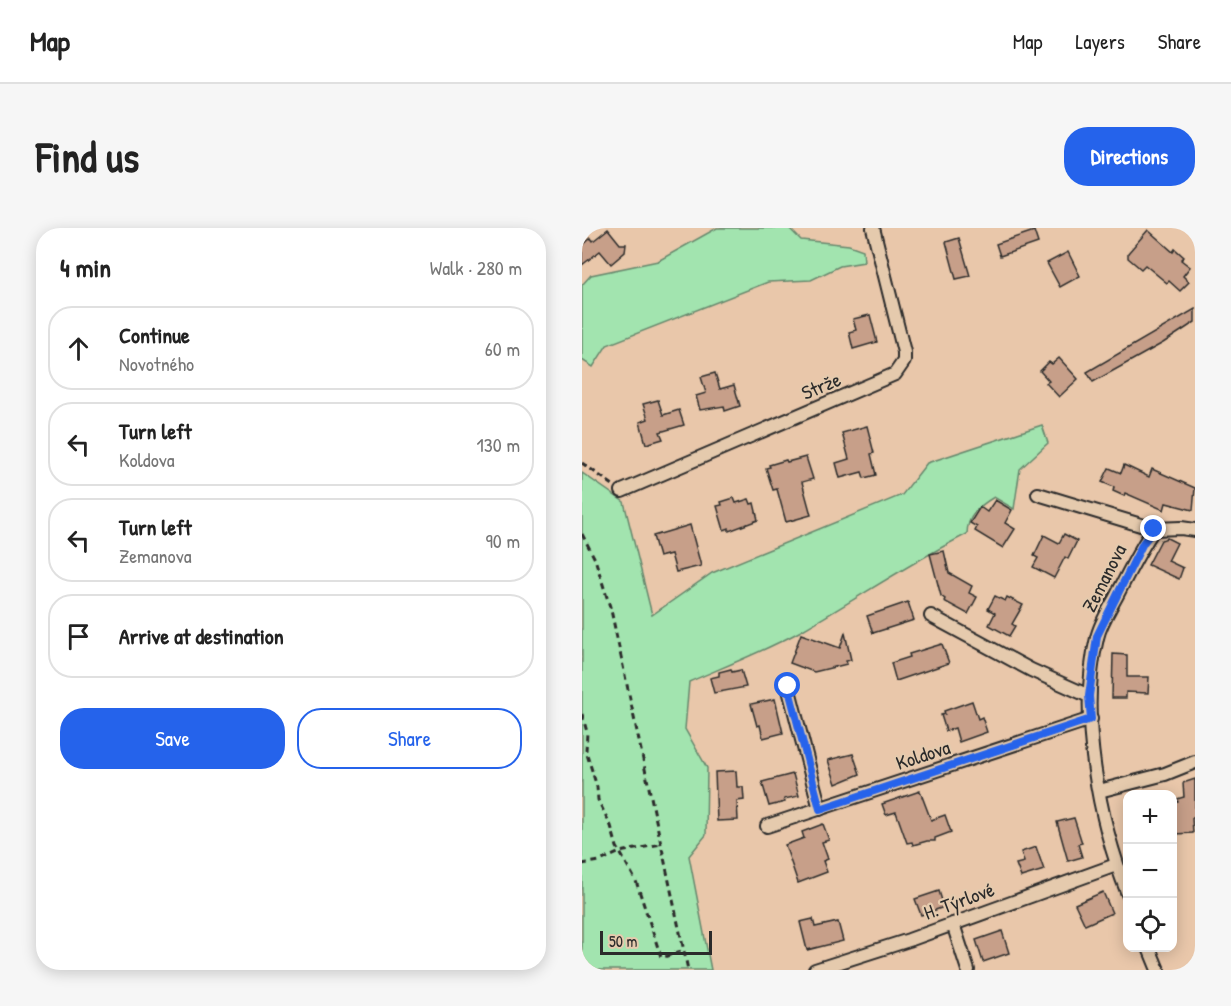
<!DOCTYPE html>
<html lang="en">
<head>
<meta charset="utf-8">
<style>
  body { margin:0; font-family:"Patrick Hand",sans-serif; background:#f6f6f6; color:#222 }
  .controls { position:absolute; right:18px; bottom:18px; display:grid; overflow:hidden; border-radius:12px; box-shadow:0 3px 15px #0003 }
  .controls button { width:54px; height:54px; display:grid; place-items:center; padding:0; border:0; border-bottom:2px solid #e0e0e0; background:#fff; color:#222; font:30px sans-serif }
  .scale { position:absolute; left:18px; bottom:15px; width:112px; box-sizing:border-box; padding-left:6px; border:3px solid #2b2b2b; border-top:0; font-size:16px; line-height:21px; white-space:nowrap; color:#2b2b2b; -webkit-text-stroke:4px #e5caad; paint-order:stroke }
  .stop { position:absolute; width:18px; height:18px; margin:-14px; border:4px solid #2563eb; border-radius:50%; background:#fff }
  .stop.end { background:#2563eb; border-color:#fff; box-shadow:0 2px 6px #0008 }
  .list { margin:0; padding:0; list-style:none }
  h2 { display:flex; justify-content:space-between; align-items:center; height:78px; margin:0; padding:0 24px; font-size:26px }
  h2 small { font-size:20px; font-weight:400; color:#767676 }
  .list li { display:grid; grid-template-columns:39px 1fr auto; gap:18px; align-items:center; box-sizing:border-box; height:84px; margin:0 12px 12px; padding:0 12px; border:2px solid #e0e0e0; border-radius:24px }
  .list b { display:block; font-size:22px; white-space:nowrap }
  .list p { margin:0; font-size:20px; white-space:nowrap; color:#767676 }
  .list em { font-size:20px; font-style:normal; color:#767676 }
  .actions { display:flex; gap:12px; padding:18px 24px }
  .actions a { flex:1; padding:14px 0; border:2px solid #2563eb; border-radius:24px; text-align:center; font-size:21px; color:#2563eb }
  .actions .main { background:#2563eb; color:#fff }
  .icon { flex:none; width:33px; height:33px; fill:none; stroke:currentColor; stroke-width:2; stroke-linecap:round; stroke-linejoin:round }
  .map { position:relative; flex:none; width:613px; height:742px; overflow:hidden; border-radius:24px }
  header { display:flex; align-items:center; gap:36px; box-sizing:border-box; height:84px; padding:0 30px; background:#fff; border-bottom:2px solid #e0e0e0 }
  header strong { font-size:28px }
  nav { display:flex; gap:33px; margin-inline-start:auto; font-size:21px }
  .intro { display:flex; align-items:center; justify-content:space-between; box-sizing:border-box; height:144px; padding:0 36px }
  h1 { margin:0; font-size:42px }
  .button { padding:15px 27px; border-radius:24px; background:#2563eb; color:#fff; font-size:21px; font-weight:700 }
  main { display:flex; gap:36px; padding:0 36px }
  aside { flex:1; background:#fff; border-radius:24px; box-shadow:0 3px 15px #0003 }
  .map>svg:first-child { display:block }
  .green { fill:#a2e4af; stroke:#66886d; stroke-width:1.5 }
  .building { fill:#c79f89; stroke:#2b2b2b; stroke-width:1.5 }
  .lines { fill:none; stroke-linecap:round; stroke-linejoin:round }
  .minor-casing { stroke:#2b2b2b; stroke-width:16 }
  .path { stroke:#2b2b2b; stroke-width:3; stroke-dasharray:6 4.5; stroke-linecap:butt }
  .minor { stroke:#e5caad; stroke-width:12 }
  .route { stroke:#2563eb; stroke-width:8 }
  .labels { text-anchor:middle; stroke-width:4.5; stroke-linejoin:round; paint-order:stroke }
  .street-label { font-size:20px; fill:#2b2b2b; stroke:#e5caad }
</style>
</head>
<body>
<header>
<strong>Map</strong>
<nav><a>Map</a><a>Layers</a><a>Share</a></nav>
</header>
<div class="intro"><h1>Find us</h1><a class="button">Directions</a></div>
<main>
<aside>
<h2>4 min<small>Walk · 280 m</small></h2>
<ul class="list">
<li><svg class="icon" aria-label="ahead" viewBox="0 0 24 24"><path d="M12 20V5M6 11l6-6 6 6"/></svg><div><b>Continue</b><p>Novotného</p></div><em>60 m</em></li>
<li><svg class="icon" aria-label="left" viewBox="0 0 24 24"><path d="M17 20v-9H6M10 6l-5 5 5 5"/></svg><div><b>Turn left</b><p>Koldova</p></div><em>130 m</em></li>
<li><svg class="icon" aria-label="left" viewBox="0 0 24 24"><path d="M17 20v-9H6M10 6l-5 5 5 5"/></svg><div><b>Turn left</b><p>Zemanova</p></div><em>90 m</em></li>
<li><svg class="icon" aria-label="arrive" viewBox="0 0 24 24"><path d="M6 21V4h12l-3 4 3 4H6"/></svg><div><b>Arrive at destination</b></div></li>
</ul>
<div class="actions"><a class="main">Save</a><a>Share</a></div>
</aside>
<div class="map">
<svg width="613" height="742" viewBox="0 0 613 742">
  <rect width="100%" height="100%" fill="#e9c7aa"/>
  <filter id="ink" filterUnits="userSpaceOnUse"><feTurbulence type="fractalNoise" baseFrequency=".0167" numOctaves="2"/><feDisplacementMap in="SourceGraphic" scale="12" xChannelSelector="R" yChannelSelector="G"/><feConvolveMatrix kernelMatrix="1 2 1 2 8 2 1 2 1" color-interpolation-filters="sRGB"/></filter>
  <g filter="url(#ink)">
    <!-- green -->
    <g class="green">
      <path d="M135 0H207L219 12 267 17 281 22 282 34 258 38 229 52 186 54 25 117 11 139 0 132V57L9 47 76 33Z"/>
      <path d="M460 197 466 215 438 241 432 281 412 269C397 278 385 288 385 306 327 335 275 371 219 403 183 423 144 438 107 454L103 501 125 540 124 607 107 628 129 742H0V245L42 274 70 387 130 345 320 267 345 235Z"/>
    </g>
    <!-- building -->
    <g class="building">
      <path d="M26 1 38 16H44L43 24 29 36 18 23 0 37V18L9 10 11 13Z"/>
      <path d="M566 2 591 24 593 21 602 29 599 32 608 39 601 48 607 54 598 63 587 53 585 55 563 37 559 41 546 30V25Z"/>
      <path d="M452 3 456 15 418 28 414 16Z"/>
      <path d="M377 10 388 48 374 51 364 14Z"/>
      <path d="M486 24 498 48 478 59 465 35Z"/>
      <path d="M613 81V94L581 115 511 154 505 144Z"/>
      <path d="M288 87 295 114 271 121 267 104 274 102 271 91Z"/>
      <path d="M477 130 496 151 477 169 464 155 467 153 458 143 467 134 470 136Z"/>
      <path d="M133 145 138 161 152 157 158 178 143 183 142 178 118 182 114 168 124 165 119 149Z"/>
      <path d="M76 172 81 187 97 182 102 197 78 204 81 211 64 216 58 194 66 191 61 176Z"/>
      <path d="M285 198 292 225 289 226 294 247 282 250 280 244 258 250 254 235 267 231 260 205Z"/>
      <path d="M224 229 231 251 220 254 229 287 204 294 195 261 191 262 184 240 188 239 187 237 204 232 205 234Z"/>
      <path d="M542 237 567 249 570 241 613 260 611 282 584 275 582 282 543 265 542 268 531 263 532 259 520 254 527 240 539 245Z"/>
      <path d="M152 270 154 275 167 271 169 276 172 275 176 292 147 303V300L142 302 135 278 140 277 139 274Z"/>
      <path d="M413 272 430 282 423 295 433 301 421 320 393 303 395 299 388 295 398 279 405 284Z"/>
      <path d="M108 297 119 338 94 344 89 326 77 329 71 308Z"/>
      <path d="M482 306 495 313 486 331 483 329 472 350 451 339 456 330 452 328 462 307 477 315Z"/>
      <path d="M585 310 595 315 586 333 601 340 597 351 566 337 579 312Z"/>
      <path d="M362 323 367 345 390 358 387 365 395 369 386 386 362 373 363 371 359 368 348 326Z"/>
      <path d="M413 368 423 373 425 369 441 377 430 396 433 398 427 408 407 397 413 385 406 381Z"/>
      <path d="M326 374 332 392 291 405 285 388Z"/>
      <path d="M263 405 269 432 264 433 265 436 232 444 208 435 219 406 258 420Z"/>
      <path d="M360 416 367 435 314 453 309 435 328 429 327 426Z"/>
      <path d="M531 426 545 427V449H567L566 465 544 464V470H530Z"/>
      <path d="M149 441 150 444 159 442 164 459 132 465 128 450 137 448V444Z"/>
      <path d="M193 471 201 505 181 510 178 497 175 498 169 476Z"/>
      <path d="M390 473 396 491 400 489 405 504 377 514 373 500 364 503 359 487 363 486 362 483Z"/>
      <path d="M271 526 278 546 254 556 246 532Z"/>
      <path d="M154 543 155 559H161L162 572 155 573 156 592 135 593 133 544Z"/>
      <path d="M211 546 217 568 202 571 203 574 187 578 180 554Z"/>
      <path d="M613 551V590H610L611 605 593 606 591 575 596 574 595 571 602 569 601 555Z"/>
      <path d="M338 563 349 592 363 587 369 604 353 610V613H345L331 617 330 614 325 615 314 584 304 587 300 576Z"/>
      <path d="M492 590 500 615 496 616 500 629 486 633 475 594Z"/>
      <path d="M241 596 247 612 240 614 246 631 241 633 245 644 216 655 203 617 222 610 220 604Z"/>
      <path d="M454 619 462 642 439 649 434 636 442 634 439 624Z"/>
      <path d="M357 663 362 679 339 687 333 671Z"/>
      <path d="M521 664 530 685 503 697 493 676Z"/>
      <path d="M231 691 233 699 256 694 261 713 225 722 218 694Z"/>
      <path d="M420 703 427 725 401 734 394 712Z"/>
    </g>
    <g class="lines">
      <defs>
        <g id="minor">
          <path d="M40 263 313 146 322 133V124L291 0"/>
          <path d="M456 266 572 301 599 300 613 302"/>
          <path d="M349 388 449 442 507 468"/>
          <path d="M206 458 238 581"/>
          <path d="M517 563 583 546 613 534"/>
          <path d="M185 598 509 491"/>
          <path d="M546 666C517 594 496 487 515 410 518 396 527 382 534 369 546 346 557 322 572 301"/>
          <path d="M371 696 386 742"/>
          <path d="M567 720 576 742"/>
          <path d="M233 742 327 712 534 637"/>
        </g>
      </defs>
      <!-- minor casing -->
      <use href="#minor" class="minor-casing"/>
      <!-- path -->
      <g class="path">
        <path d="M0 235 31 257"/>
        <path d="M0 306 13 331 29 382 106 742"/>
        <path d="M0 486 5 504 4 523 15 559 16 572 29 598 35 619 54 653 79 729C87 729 93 723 102 723"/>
        <path d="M0 636 18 633 38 624 79 616"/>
      </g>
      <!-- minor -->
      <use href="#minor" class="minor"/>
    </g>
  </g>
  <g class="lines" filter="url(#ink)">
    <!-- route -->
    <path class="route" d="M206 458 238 581 509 491 507 468 515 408 561 315 572 301"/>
  </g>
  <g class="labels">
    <!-- street labels -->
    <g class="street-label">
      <text transform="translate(239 158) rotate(-23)" y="7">Strže</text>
      <text transform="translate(522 350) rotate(-63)" y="7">Zemanova</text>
      <text transform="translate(341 527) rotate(-18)" y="7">Koldova</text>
      <text transform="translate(377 673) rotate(-20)" y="7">H. Týrlové</text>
    </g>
  </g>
</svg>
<div class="controls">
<button>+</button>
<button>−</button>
<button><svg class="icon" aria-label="locate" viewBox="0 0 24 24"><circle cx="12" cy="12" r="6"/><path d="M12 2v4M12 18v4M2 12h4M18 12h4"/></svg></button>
</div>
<div class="scale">50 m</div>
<div class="stop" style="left:206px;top:458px"></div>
<div class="stop end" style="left:572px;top:301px"></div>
</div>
</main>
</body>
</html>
